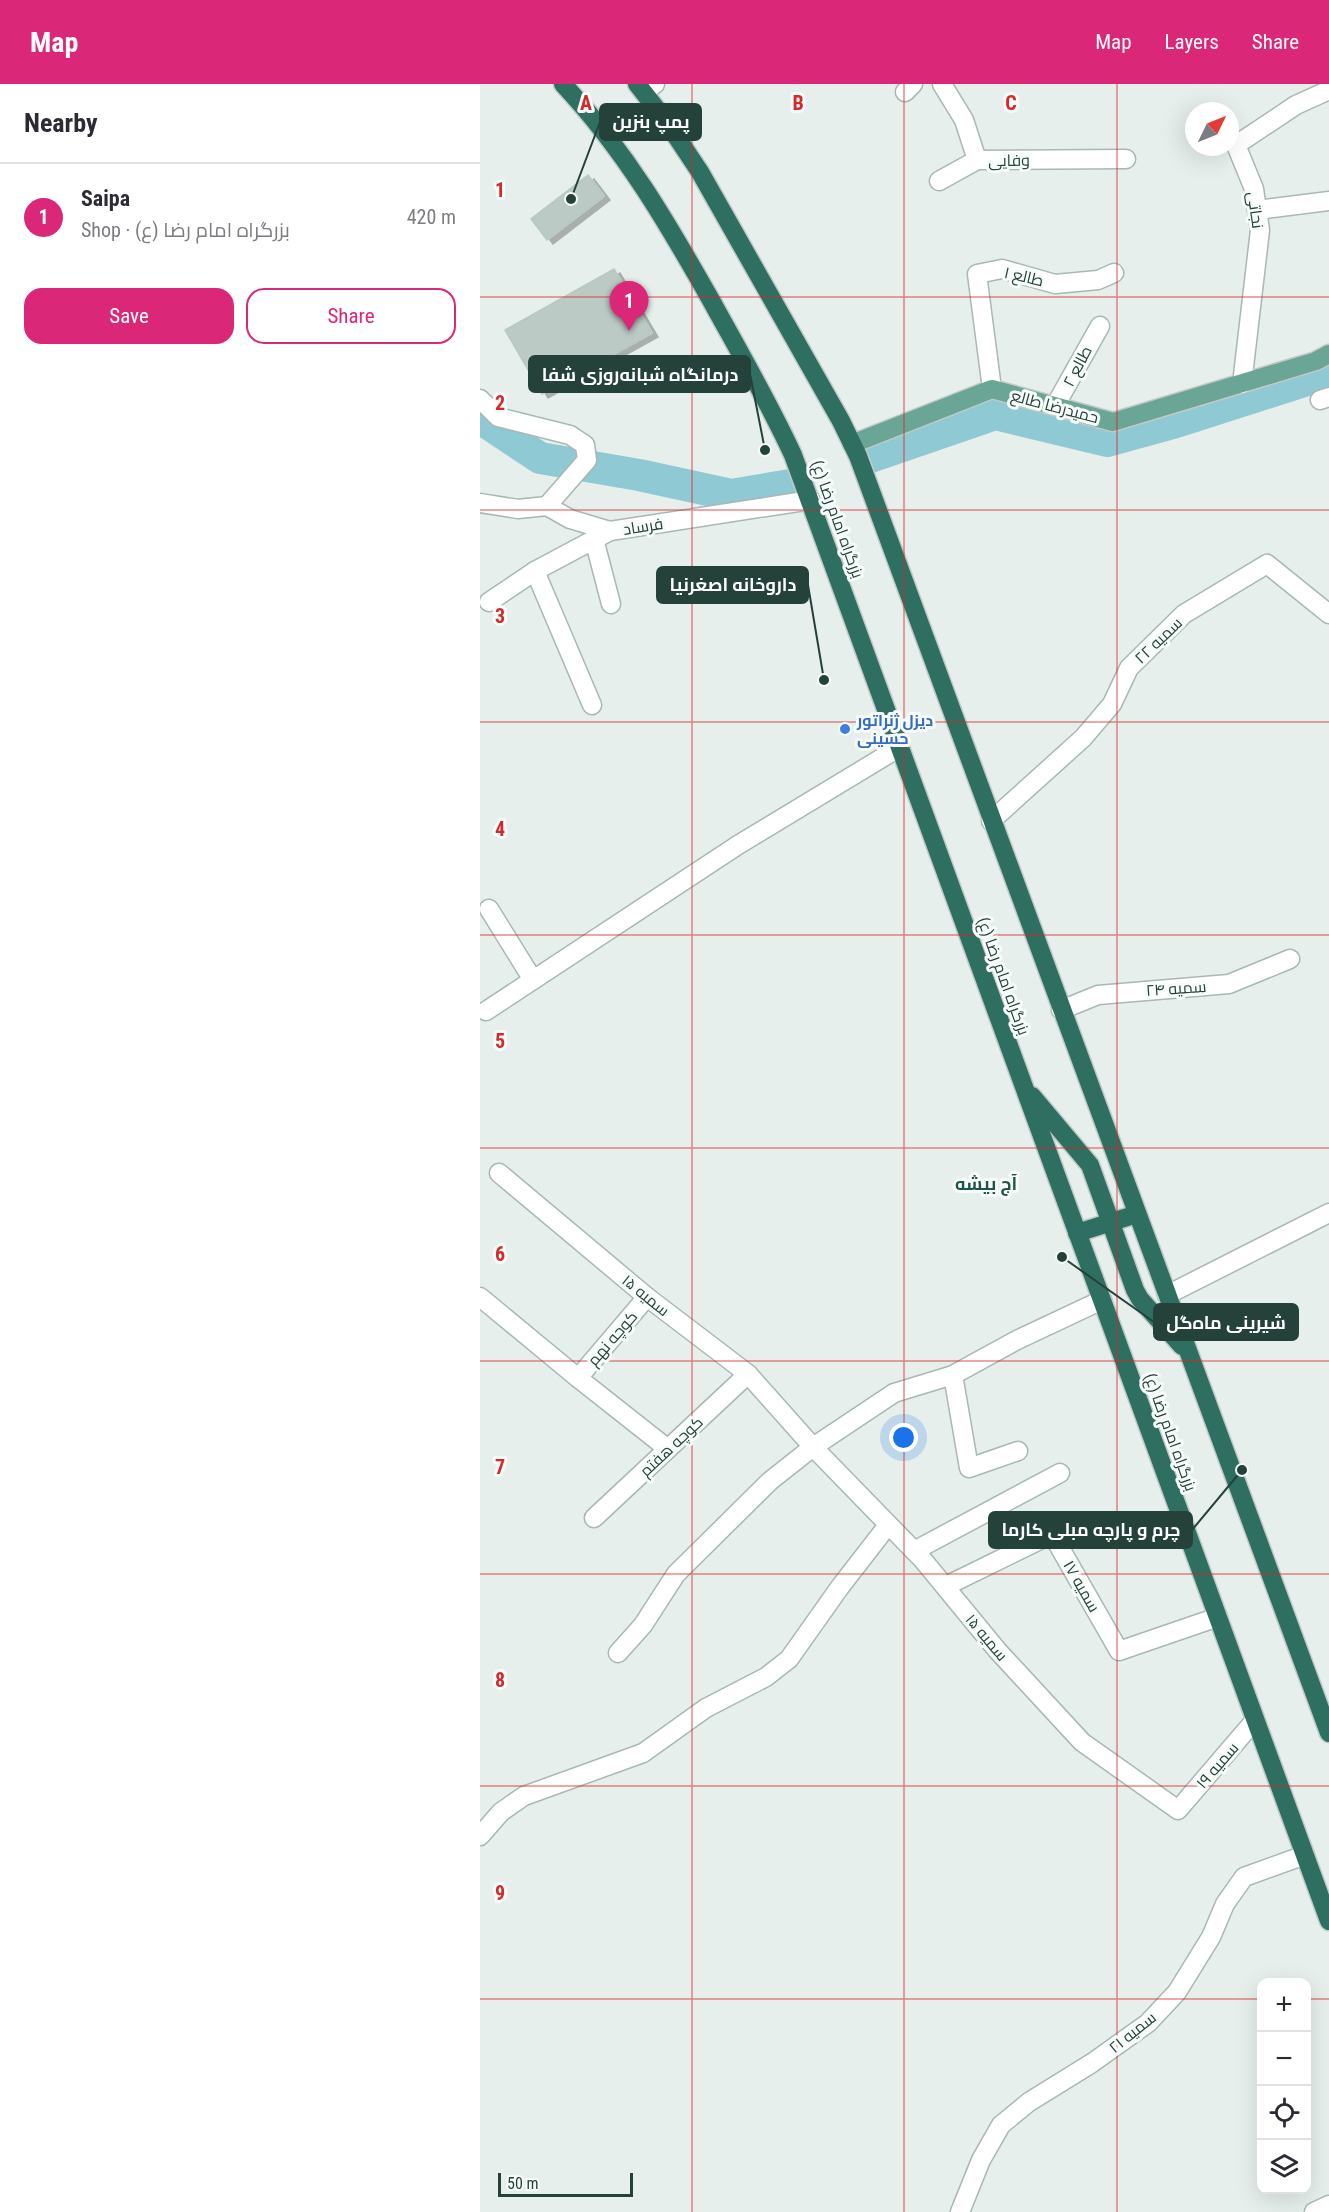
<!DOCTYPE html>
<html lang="en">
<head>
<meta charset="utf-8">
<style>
  body { margin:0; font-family:"Roboto Condensed",Cairo,sans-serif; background:#f2f2f3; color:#2b2b33 }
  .controls { position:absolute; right:18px; bottom:18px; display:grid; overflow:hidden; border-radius:12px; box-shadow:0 6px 24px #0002 }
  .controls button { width:54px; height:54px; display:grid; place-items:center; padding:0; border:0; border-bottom:2px solid #e1e1e2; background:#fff; color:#2b2b33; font:30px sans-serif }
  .compass { position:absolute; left:705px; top:18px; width:54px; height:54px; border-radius:50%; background:#fff; box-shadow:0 6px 24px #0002; rotate:47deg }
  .scale { position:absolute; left:18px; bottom:15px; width:135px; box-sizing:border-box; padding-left:6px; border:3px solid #24423a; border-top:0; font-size:16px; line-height:21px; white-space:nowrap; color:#24423a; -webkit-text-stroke:4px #f7fbf9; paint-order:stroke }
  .you { position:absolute; left:424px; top:1354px; width:21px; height:21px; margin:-15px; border:4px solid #fff; border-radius:50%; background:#1a73e8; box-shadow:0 0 0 9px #1a73e833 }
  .badge { display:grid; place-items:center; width:39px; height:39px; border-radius:50%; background:#db2777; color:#fff; font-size:20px; font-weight:700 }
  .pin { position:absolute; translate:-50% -50px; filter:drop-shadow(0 2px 3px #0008) }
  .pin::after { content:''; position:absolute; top:32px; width:21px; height:18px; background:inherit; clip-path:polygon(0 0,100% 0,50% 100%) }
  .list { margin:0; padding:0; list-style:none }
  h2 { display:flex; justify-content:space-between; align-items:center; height:78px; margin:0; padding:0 24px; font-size:26px }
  h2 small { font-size:20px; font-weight:400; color:#7c7c81 }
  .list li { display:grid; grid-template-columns:39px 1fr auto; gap:18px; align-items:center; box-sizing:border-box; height:108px; padding:0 24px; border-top:2px solid #e1e1e2 }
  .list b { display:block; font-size:22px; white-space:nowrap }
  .list p { margin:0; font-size:20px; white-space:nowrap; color:#7c7c81 }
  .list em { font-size:20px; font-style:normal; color:#7c7c81 }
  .actions { display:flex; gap:12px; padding:18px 24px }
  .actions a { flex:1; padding:14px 0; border:2px solid #db2777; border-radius:18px; text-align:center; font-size:21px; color:#db2777 }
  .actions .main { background:#db2777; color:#fff }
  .icon { flex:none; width:33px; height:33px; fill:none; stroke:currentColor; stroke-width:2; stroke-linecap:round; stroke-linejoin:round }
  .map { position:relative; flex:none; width:849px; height:2128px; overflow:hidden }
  header { display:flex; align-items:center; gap:36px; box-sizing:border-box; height:84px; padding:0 30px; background:#db2777; color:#fff }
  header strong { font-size:28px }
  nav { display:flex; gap:33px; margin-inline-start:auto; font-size:21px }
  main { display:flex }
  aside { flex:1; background:#fff }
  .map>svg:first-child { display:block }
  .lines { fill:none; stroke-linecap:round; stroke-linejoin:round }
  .river { stroke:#8ec9d4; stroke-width:32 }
  .building { fill:#bbcac4; stroke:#b8c9c2; stroke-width:1.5; filter:url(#shadow) }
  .minor-casing { stroke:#a8b8b2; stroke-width:21 }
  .major-casing { stroke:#c2cac8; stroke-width:21 }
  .highway-casing { stroke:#c2cac8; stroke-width:21 }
  .minor { stroke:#fff; stroke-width:18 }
  .major { stroke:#6aa596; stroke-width:18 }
  .highway { stroke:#2f6f62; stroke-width:18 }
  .grid { fill:none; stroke:#d62828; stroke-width:1.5; stroke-opacity:0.55 }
  .shop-dot { fill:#3f7fe0; stroke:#f7fbf9; stroke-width:2 }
  .labels { text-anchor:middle; stroke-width:6; stroke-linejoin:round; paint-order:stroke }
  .street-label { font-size:16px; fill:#24423a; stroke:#f7fbf9 }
  .shop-label { font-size:16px; font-weight:bold; fill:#366cbe; stroke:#f7fbf9; text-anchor:start }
  .neighbourhood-label { font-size:18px; font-weight:bold; fill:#1f5548; stroke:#f7fbf9 }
  .grid-label { font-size:20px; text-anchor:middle; font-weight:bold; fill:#d62828; stroke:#f7fbf9; stroke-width:6; stroke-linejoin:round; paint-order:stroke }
  .leader { fill:none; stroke:#24423a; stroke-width:2 }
  .callout-dot { fill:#24423a; stroke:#f7fbf9; stroke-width:2 }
  .callout { fill:#24423a; stroke:#24423a; stroke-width:2 }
  .callout-label { font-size:18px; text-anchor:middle; font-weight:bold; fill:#fff }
</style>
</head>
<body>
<header>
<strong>Map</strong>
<nav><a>Map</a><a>Layers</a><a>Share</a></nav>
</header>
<main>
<aside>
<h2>Nearby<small></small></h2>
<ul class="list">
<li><span class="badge">1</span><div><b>Saipa</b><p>Shop · بزرگراه امام رضا (ع)</p></div><em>420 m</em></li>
</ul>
<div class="actions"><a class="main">Save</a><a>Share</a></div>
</aside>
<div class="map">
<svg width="849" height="2128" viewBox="0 0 849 2128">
  <defs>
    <filter id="shadow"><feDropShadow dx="6" dy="4" stdDeviation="0" flood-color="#0004"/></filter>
  </defs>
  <rect width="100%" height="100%" fill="#e6efeb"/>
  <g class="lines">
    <!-- river -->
    <g class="river">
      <path d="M0 334 60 374 159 391 251 411 316 400"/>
      <path d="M390 373 515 330 627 357 696 338 849 289"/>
    </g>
  </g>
  <!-- building -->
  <g class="building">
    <path d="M108 91 124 112 67 156 51 135Z"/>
    <path d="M134 185 172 249 62 310 25 246Z"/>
  </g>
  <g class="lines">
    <defs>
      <g id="minor">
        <path d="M462 0 484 36 497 76 646 75"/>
        <path d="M164 8 175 0"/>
        <path d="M425 8 433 0"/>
        <path d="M459 97 497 76"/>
        <path d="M777 126 849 117"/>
        <path d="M762 300 780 146 774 105 756 61 816 21 849 6"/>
        <path d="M512 305 497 190 522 185 575 200 618 196 634 189"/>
        <path d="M0 315 18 333 90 351 105 361 107 376 67 422"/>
        <path d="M840 316 849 313"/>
        <path d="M575 322 620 242"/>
        <path d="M0 419 38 425 67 422 90 435 130 447 331 416"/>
        <path d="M114 455 131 520"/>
        <path d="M55 487 112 621"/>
        <path d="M9 518 55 487 130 447"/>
        <path d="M511 737 603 654 632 620 649 584 704 530 787 480 849 530"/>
        <path d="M9 825 53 896"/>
        <path d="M581 926 618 911 749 900 810 875"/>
        <path d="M6 927 258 761 420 663"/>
        <path d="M19 1089 167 1213 268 1290 333 1363 443 1476 517 1566 602 1658 698 1726 775 1636"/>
        <path d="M687 1211 849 1129"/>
        <path d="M0 1213 98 1294 188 1365"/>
        <path d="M473 1291 489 1384 538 1367"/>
        <path d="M98 1294 167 1213"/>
        <path d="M114 1434 268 1290"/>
        <path d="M434 1467 580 1389"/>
        <path d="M466 1502 572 1450 639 1567 738 1533"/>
        <path d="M138 1569 163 1541 196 1490 290 1397 333 1363 414 1309 473 1291 537 1256 622 1216"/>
        <path d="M0 1752 21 1728 44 1712 163 1669 226 1624 286 1593 309 1575 360 1503 408 1441"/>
        <path d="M480 2128 501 2076 521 2041 549 2018 612 1979 668 1939 697 1908 731 1853 745 1820 764 1793 825 1771"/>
        <path d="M834 2128 849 2121"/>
      </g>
      <path id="major" d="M372 360 512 305 633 338 836 277 849 270"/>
      <g id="highway">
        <path d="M83 0C145 66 188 140 232 218 260 269 289 319 313 371L849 1837"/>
        <path d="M157 0 186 37 220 88 361 337 378 372 849 1649"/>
        <path d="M552 1012 610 1081 655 1206 660 1215 702 1262"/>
        <path d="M597 1149 657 1130"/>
      </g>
    </defs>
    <!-- minor casing -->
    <use href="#minor" class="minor-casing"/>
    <!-- major casing -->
    <use href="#major" class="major-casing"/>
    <!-- highway casing -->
    <use href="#highway" class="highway-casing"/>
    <!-- minor -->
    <use href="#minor" class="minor"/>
    <!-- major -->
    <use href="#major" class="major"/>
    <!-- highway -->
    <use href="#highway" class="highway"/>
  </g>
  <!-- grid -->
  <path class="grid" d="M212 0V2128M424 0V2128M637 0V2128M0 213H849M0 426H849M0 638H849M0 851H849M0 1064H849M0 1277H849M0 1490H849M0 1702H849M0 1915H782M826 1915H849"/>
  <!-- markers -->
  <circle class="shop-dot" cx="365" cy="645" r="6"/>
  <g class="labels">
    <!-- street labels -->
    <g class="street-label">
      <text transform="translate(529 76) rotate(-1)" y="6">وفایی</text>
      <text transform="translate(776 126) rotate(82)" y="6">نجاتی</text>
      <text transform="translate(544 192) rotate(13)" y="6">طالع ۱</text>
      <text transform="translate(597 282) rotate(-62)" y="6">طالع ۲</text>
      <text transform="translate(575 322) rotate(15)" y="6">حمیدرضا طالع</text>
      <text transform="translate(358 435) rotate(70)" y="6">بزرگراه امام رضا (ع)</text>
      <text transform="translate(163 442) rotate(-9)" y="6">فرساد</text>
      <text transform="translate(678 556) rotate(-44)" y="6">سمیه ۲۲</text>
      <text transform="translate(524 892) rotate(70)" y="6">بزرگراه امام رضا (ع)</text>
      <text transform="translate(696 904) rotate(-4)" y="6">سمیه ۲۴</text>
      <text transform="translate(166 1211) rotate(39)" y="6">سمیه ۱۵</text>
      <text transform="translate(132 1254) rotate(-49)" y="6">کوچه نهم</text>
      <text transform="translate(691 1348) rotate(70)" y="6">بزرگراه امام رضا (ع)</text>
      <text transform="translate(191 1362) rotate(-43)" y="6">کوچه هفتم</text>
      <text transform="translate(602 1502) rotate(60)" y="6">سمیه ۱۷</text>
      <text transform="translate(507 1553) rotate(50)" y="6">سمیه ۱۵</text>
      <text transform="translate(737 1681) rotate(-49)" y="6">سمیه ۱۹</text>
      <text transform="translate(652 1948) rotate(-39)" y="6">سمیه ۲۱</text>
    </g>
    <!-- shop labels -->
    <g class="shop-label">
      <text x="377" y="642">دیزل ژنراتور<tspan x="377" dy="18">حسینی</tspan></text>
    </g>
    <!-- neighbourhood labels -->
    <g class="neighbourhood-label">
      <text x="506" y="1106">آج بیشه</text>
    </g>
  </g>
  <g class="grid-label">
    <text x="106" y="26">A</text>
    <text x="318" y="26">B</text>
    <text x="531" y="26">C</text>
    <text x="20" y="113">1</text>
    <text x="20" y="326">2</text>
    <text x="20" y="539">3</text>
    <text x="20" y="752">4</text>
    <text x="20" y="964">5</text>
    <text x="20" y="1177">6</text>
    <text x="20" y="1390">7</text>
    <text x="20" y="1603">8</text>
    <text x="20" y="1816">9</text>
  </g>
  <!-- callouts -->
  <path class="leader" d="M91 115L120 38M285 366L270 290M344 596L328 501M582 1173L674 1238M762 1386L712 1446"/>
  <g class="callout-dot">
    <circle cx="91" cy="115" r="6"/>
    <circle cx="285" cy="366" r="6"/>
    <circle cx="344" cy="596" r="6"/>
    <circle cx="582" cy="1173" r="6"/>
    <circle cx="762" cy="1386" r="6"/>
  </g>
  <g class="callout">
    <rect x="120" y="20" width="101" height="36" rx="6"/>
    <rect x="49" y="272" width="221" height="36" rx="6"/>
    <rect x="177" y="483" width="151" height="36" rx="6"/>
    <rect x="674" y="1220" width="144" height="36" rx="6"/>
    <rect x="509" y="1428" width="203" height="36" rx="6"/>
  </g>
  <g class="callout-label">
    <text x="171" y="44">پمپ بنزین</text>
    <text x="160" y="297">درمانگاه شبانه‌روزی شفا</text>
    <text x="253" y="507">داروخانه اصغرنیا</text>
    <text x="746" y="1245">شیرینی ماه‌گل</text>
    <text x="611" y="1452">چرم و پارچه مبلی کارما</text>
  </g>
</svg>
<div class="controls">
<button>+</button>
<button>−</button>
<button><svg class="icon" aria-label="locate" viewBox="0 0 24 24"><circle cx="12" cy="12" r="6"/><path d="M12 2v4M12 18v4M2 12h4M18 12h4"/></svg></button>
<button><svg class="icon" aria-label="layers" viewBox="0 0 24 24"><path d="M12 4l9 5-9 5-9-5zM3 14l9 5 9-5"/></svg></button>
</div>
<svg class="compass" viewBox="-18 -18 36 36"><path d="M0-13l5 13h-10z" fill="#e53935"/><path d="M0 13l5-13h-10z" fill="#7c7c81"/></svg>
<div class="scale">50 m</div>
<div class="you"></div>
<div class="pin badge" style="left:149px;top:247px">1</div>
</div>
</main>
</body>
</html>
